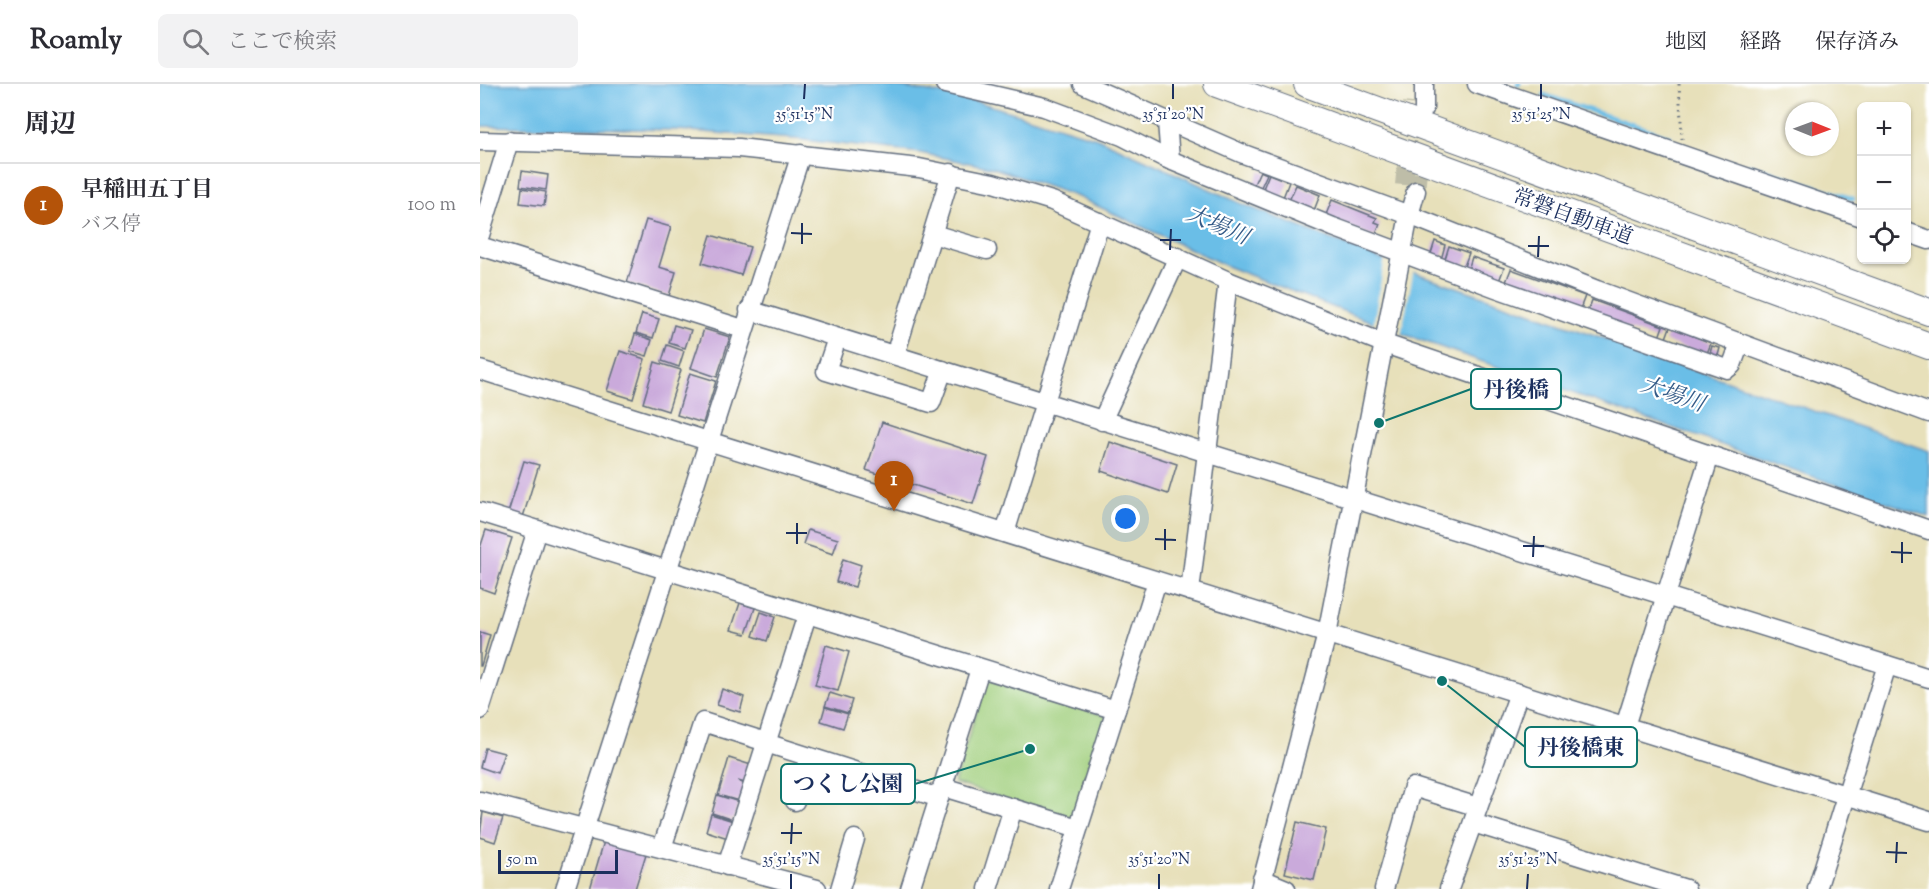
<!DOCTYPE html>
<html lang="ja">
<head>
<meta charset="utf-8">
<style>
  body { margin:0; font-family:"Sorts Mill Goudy","Noto Serif JP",serif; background:#f2f2f3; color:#2b2b33 }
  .controls { position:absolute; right:18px; top:18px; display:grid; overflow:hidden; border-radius:9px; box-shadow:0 2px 4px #0004 }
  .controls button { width:54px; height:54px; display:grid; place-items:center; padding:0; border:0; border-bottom:2px solid #e1e1e2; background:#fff; color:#2b2b33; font:30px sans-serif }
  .compass { position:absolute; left:1305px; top:18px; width:54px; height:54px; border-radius:50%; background:#fff; box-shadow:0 2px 4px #0004; rotate:91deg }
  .scale { position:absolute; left:18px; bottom:15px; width:120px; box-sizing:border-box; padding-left:6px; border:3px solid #1b2f5e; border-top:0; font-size:16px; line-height:21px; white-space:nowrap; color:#1b2f5e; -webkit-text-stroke:4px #fff; paint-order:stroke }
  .you { position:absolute; left:646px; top:435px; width:21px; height:21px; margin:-15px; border:4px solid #fff; border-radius:50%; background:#1a73e8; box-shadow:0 0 0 9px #1a73e833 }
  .badge { display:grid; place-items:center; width:39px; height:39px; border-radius:50%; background:#b45309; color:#fff; font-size:20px; font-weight:700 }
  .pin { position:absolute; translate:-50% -50px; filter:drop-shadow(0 2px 3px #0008) }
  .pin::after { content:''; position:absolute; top:32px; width:21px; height:18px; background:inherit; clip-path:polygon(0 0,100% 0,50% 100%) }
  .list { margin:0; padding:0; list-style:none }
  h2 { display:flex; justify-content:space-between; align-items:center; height:78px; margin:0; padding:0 24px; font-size:26px }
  h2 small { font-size:20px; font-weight:400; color:#7c7c81 }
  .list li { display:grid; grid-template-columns:39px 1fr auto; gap:18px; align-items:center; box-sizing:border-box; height:84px; padding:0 24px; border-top:2px solid #e1e1e2 }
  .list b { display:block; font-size:22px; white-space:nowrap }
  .list p { margin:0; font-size:20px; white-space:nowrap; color:#7c7c81 }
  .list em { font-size:20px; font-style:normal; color:#7c7c81 }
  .icon { flex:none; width:33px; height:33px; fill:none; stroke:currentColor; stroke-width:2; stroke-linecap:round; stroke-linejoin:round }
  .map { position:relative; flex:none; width:1449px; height:805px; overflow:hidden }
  header { display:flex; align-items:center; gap:36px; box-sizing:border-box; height:84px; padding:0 30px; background:#fff; border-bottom:2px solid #e1e1e2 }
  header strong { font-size:28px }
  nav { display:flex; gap:33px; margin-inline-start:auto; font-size:21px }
  .search { width:420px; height:54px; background:#f2f2f3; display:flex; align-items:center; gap:15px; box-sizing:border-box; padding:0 21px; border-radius:9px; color:#7c7c81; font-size:22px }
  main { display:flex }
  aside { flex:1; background:#fff }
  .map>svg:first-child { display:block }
  .green { fill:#a0cf7d; stroke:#5e7f6e; stroke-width:1.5 }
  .water { fill:#6abee7; stroke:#4276a2; stroke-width:1.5 }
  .pier { fill:#e7e0ba }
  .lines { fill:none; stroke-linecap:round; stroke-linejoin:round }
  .stream { stroke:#6abee7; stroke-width:4.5 }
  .building { fill:#caaadb }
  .minor-tunnel { stroke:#bebda8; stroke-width:18; stroke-dasharray:18 9; stroke-linecap:butt }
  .minor-casing { stroke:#626d7e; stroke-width:21 }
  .highway-casing { stroke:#626d7e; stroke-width:28 }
  .path { stroke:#626d7e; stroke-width:3; stroke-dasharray:1.5 4.5; stroke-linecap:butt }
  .minor { stroke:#fff; stroke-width:18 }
  .highway { stroke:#fff; stroke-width:26 }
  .ticks { fill:none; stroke:#1b2f5e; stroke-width:2 }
  .labels { text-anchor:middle; stroke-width:4.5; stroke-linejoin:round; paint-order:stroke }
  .street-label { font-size:21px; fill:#1b2f5e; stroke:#fff }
  .water-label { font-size:22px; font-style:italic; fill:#335a87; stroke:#fff }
  .ticks-label { font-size:15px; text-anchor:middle; fill:#1b2f5e; stroke:#fff; stroke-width:4.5; stroke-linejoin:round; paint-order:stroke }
  .leader { fill:none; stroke:#0f766e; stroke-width:2 }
  .callout-dot { fill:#0f766e; stroke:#fff; stroke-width:2 }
  .callout { fill:#fff; stroke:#0f766e; stroke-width:2 }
  .callout-label { font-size:22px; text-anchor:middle; font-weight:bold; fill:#1b2f5e }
</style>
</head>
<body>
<header>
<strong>Roamly</strong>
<div class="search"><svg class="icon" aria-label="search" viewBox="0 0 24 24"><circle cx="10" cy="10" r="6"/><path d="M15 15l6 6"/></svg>ここで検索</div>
<nav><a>地図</a><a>経路</a><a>保存済み</a></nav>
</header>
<main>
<aside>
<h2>周辺<small></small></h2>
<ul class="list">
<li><span class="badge">1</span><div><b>早稲田五丁目</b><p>バス停</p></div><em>100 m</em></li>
</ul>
</aside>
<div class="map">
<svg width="1449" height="805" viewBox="0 0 1449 805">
  <rect width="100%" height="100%" fill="#fff"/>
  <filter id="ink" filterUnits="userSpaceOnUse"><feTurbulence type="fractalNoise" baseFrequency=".0167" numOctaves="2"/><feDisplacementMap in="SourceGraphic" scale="12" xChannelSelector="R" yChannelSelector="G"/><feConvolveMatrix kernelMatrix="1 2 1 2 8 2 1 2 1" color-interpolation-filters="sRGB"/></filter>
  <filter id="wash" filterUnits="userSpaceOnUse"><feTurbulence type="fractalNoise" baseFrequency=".008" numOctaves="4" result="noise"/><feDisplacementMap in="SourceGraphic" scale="24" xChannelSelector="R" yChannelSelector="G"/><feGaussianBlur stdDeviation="1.35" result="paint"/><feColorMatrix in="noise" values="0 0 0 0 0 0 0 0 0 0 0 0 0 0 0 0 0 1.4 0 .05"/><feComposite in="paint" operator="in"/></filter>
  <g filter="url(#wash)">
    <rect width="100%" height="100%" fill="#e7e0ba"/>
    <!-- green -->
    <path class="green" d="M507 594 627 632 593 736 474 699Z"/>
    <!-- water -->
    <path class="water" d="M0 0H400L482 13 617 54 762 120 933 188 1449 367V433L923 250 749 183 598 113 514 84 440 69 315 55 197 46 0 42Z"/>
    <!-- pier -->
    <path class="pier" d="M905 173 934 185 921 252 893 241Z"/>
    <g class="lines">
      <!-- stream -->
      <g class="stream">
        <path d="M1038 0H1039"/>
        <path d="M1064 11 1190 53"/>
        <path d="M1269 81 1373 115"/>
      </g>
    </g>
    <g id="blocks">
      <!-- building -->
      <g class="building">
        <path d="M42 87 68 91 66 106 40 102Z"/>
        <path d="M780 87 787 90 781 103 774 100Z"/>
        <path d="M789 90 809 98 802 116 782 107Z"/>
        <path d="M816 101 840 111 833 129 808 119Z"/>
        <path d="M42 104 66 108 64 122 40 119Z"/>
        <path d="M852 116 897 134 895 138 900 140 895 153 845 133Z"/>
        <path d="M166 136 191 143 179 183 196 188 189 212 147 199Z"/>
        <path d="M231 151 270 163 261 191 222 179Z"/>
        <path d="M955 157 965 161 961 176 950 173Z"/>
        <path d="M969 162 989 169 983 185 966 179 968 176 965 175Z"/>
        <path d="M992 173 1024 184 1019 197 988 186Z"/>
        <path d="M1031 185 1105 212 1100 225 1026 198Z"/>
        <path d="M1112 216 1183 242 1178 256 1107 231Z"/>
        <path d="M162 230 179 235 173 254 156 249Z"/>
        <path d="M194 241 211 246 205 264 189 259Z"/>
        <path d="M1190 243 1231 259 1226 272 1185 257Z"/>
        <path d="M224 245 250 253 237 293 211 284Z"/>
        <path d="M155 250 172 256 167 272 150 267Z"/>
        <path d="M187 261 204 267 199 283 182 277Z"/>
        <path d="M1232 262 1240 264 1237 275 1229 273Z"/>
        <path d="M140 267 165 275 153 315 127 307Z"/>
        <path d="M175 278 201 286 188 327 163 319Z"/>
        <path d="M210 289 236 297 223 339 197 331Z"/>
        <path d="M402 338 508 373 493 420 386 386Z"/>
        <path d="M630 358 697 380 688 410 621 387Z"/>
        <path d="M44 377 59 381 43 433 28 429Z"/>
        <path d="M6 446 32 454 14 509 0 504V464Z"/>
        <path d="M328 446 358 455 353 470 323 460Z"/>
        <path d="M363 475 381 481 375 503 356 498Z"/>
        <path d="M260 519 275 524 266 550 251 546Z"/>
        <path d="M281 528 295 533 287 557 273 552Z"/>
        <path d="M0 548 10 551 1 582H0Z"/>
        <path d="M346 561 369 568 358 607 335 601Z"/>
        <path d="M242 605 264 613 260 628 237 621Z"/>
        <path d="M350 609 372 616 368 629 345 622Z"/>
        <path d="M345 623 368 630 363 644 341 637Z"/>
        <path d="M5 664 24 669 17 689 0 683Z"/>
        <path d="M249 674 271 681 265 699 258 697 265 700 259 717 238 711Z"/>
        <path d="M237 711 259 718 253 736 232 729Z"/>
        <path d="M3 728 23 734 15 758 0 753Z"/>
        <path d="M231 730 253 737 248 754 226 747Z"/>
        <path d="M817 738 846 745 834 796 805 789Z"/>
        <path d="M124 757 166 770 155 805H110Z"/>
      </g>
    </g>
  </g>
  <g filter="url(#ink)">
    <use href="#blocks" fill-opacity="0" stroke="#626d7e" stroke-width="1.5"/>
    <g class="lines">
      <!-- minor-tunnel -->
      <g class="minor-tunnel">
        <path d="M924 101 932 19"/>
        <path d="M936 107 944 32"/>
      </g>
      <defs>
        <g id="minor">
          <path d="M465 0 564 23 642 52 685 74 853 143 1016 204 1247 285 1252 281 1260 259"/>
          <path d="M603 0 761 69 929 131 1117 206 1449 329"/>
          <path d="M944 0V25"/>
          <path d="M997 0 1382 133"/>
          <path d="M687 37 690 76"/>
          <path d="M0 57 259 64 439 84 513 99 572 117 748 197 905 260 1449 446"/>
          <path d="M1426 148 1449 156"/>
          <path d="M453 150 507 166"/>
          <path d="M0 151 29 57"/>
          <path d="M0 162 263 245"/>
          <path d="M269 226 1449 594"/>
          <path d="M357 254 346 287 451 319 463 286"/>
          <path d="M415 271 471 89"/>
          <path d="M0 286 1449 737"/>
          <path d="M622 337 698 173"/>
          <path d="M0 428 636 626"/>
          <path d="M525 449 620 138"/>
          <path d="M710 507 748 197"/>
          <path d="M0 626 57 446"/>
          <path d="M1145 642 1230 371"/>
          <path d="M286 659 459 714"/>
          <path d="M463 703 598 744"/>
          <path d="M0 717 337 805"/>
          <path d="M315 717 329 673"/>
          <path d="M993 739 1206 805"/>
          <path d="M182 764 223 638 286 658"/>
          <path d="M247 782 327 531"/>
          <path d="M782 795 806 805"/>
          <path d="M85 805 321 70"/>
          <path d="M360 805 375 755"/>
          <path d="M430 805 500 585"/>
          <path d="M508 805 533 724"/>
          <path d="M579 805 677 497"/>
          <path d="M780 805 847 550 929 131 936 107"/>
          <path d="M904 805 933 703 998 723"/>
          <path d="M969 805 1039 609"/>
          <path d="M1337 805 1407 581"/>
        </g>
        <g id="highway">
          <path d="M737 0 1449 262"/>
          <path d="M827 0 1449 228"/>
        </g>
      </defs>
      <!-- minor casing -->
      <use href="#minor" class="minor-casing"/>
      <!-- highway casing -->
      <use href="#highway" class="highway-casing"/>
      <!-- path -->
      <path class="path" d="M1199 0 1202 55"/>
      <!-- minor -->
      <use href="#minor" class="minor"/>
      <!-- highway -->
      <use href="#highway" class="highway"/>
    </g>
  </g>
  <!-- ticks -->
  <path class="ticks" d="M324 15 325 0M693 15V0M1061 15V0M311 149 332 150M680 156H701M322 160V139M1048 162H1069M690 166 691 145M1058 173 1059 152M306 449H327M675 455 696 456M317 460V439M1043 462H1064M685 466V445M1411 468 1432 469M1053 473 1054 452M1422 479V458M301 749H322M311 760 312 739M1406 768 1427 769M1416 779 1417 758M311 805V790M679 805V790M1047 805 1048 790"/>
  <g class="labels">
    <!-- street labels -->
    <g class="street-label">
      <text transform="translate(1093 132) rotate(20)" y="7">常磐自動車道</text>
    </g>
    <!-- water labels -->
    <g class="water-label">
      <text transform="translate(738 140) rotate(23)" y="8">大場川</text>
      <text transform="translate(1193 309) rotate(19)" y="8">大場川</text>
    </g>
  </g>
  <g class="ticks-label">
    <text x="324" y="35">35°51'15"N</text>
    <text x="693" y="35">35°51'20"N</text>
    <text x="1061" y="35">35°51'25"N</text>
    <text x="311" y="780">35°51'15"N</text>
    <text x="679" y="780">35°51'20"N</text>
    <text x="1048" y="780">35°51'25"N</text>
  </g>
  <!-- callouts -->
  <path class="leader" d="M899 339L991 305M962 597L1045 663M550 665L435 700"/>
  <g class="callout-dot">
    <circle cx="899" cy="339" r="6"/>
    <circle cx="962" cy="597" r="6"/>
    <circle cx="550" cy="665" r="6"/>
  </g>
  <g class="callout">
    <rect x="991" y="285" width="90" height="40" rx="6"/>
    <rect x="1045" y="643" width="112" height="40" rx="6"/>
    <rect x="301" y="680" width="134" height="40" rx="6"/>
  </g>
  <g class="callout-label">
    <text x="1036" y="313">丹後橋</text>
    <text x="1101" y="671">丹後橋東</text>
    <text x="368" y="707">つくし公園</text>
  </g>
</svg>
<div class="controls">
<button>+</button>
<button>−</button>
<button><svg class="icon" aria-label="locate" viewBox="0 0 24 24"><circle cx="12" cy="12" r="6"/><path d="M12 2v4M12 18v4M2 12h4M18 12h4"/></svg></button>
</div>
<svg class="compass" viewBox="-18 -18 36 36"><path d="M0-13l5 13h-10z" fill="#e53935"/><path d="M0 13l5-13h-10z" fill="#7c7c81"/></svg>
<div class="scale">50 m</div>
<div class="you"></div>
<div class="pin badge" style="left:414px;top:427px">1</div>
</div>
</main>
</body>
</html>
